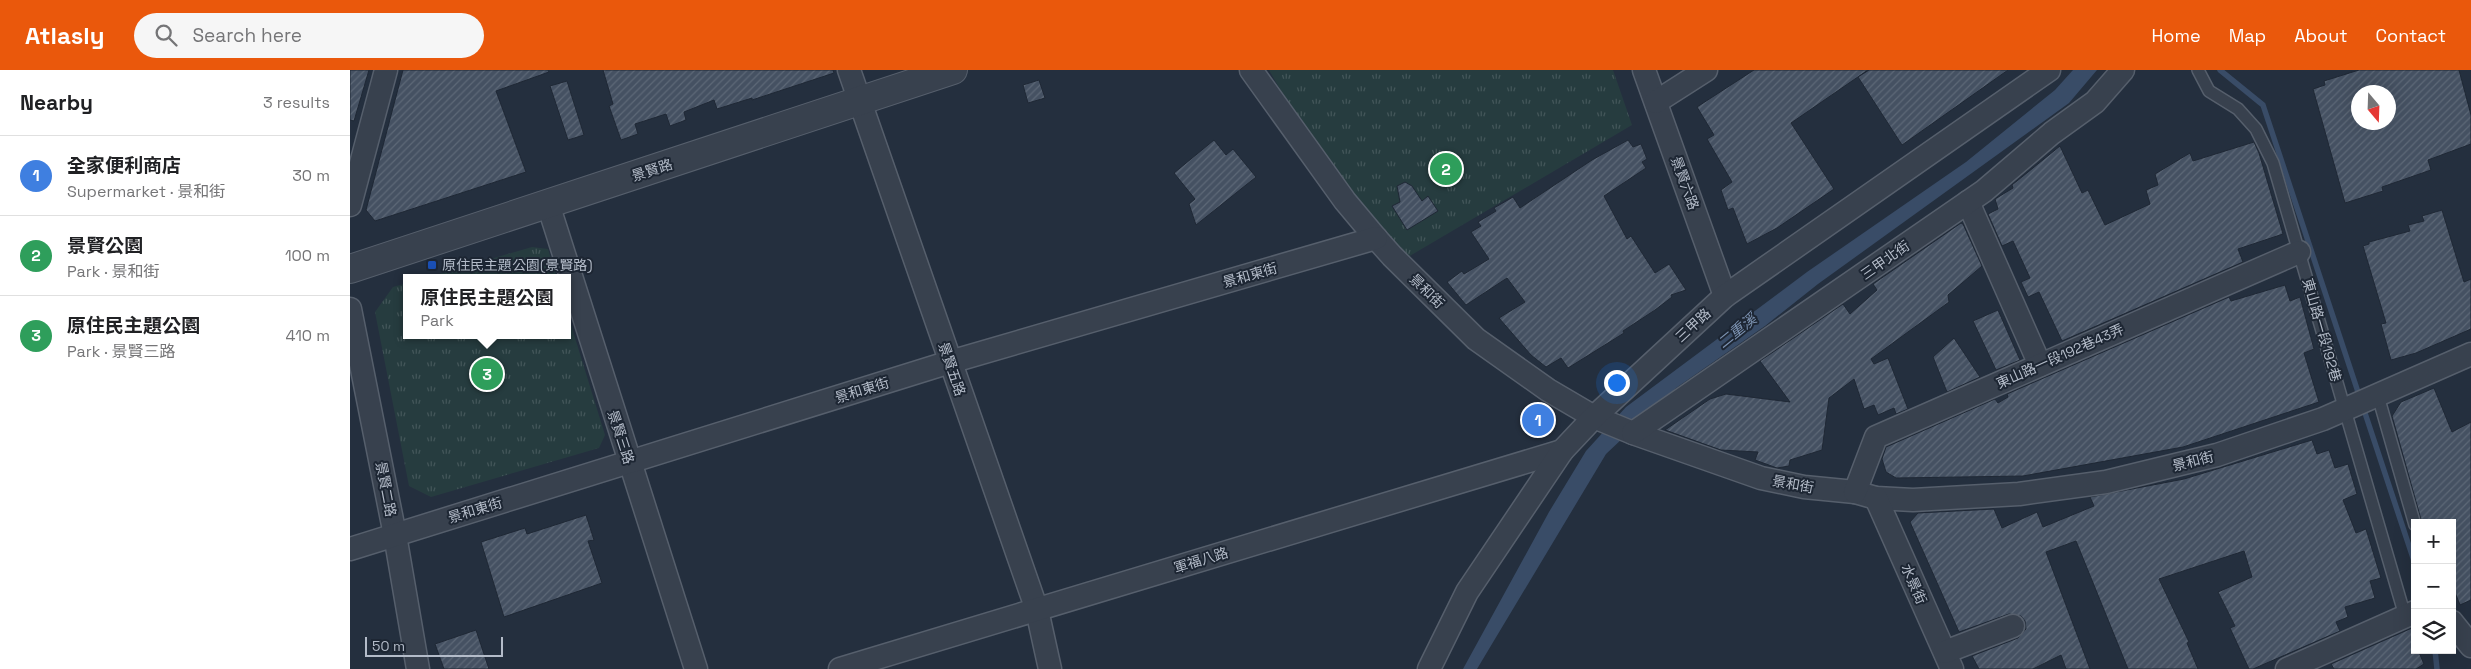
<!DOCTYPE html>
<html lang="en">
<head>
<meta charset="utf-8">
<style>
  body { margin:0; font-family:"Space Grotesk","Noto Sans TC",sans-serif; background:#f6f6f6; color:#202124 }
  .controls { position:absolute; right:15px; bottom:15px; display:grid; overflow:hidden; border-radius:0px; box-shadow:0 5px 20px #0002 }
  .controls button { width:45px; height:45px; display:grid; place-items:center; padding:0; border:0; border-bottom:1px solid #e0e0e0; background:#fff; color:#202124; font:25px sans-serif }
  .compass { position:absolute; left:2001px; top:15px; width:45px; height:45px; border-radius:50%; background:#fff; box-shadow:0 5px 20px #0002; rotate:161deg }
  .scale { position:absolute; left:15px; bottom:12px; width:138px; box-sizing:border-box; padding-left:5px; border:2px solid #b4bcc9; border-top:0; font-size:14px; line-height:18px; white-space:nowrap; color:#b4bcc9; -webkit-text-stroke:4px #1d2633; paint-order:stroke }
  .you { position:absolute; left:1266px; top:312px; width:18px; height:18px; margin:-12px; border:4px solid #fff; border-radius:50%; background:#1a73e8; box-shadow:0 0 0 8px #1a73e833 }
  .badge { display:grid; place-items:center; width:32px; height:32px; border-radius:50%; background:#ea580c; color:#fff; font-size:16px; font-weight:700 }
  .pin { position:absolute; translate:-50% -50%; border:2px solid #fff; box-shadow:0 1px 5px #0006 }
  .popup { position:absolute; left:53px; top:204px; width:168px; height:65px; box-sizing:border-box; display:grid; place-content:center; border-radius:0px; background:#fff; filter:drop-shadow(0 1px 4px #0005); font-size:16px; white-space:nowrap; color:#757577 }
  .popup b { font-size:19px; color:#202124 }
  .popup::after { content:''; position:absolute; left:50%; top:100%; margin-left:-10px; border:10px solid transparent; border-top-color:#fff }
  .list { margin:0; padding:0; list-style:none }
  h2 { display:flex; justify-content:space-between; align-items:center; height:65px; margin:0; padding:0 20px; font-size:21px }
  h2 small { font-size:16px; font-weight:400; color:#757577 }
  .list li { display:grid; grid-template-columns:32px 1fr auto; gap:15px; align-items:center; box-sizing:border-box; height:80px; padding:0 20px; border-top:1px solid #e0e0e0 }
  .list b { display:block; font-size:19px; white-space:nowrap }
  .list p { margin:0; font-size:16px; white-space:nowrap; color:#757577 }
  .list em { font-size:16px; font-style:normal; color:#757577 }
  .icon { flex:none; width:28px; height:28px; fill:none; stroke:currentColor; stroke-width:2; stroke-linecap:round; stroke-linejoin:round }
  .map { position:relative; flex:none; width:2121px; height:599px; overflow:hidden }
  header { display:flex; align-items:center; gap:30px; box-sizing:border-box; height:70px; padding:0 25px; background:#ea580c; color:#fff }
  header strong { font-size:24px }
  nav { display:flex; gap:28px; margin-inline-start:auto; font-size:18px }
  .search { width:350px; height:45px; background:#f6f6f6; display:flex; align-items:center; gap:12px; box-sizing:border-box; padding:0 18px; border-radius:28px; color:#757577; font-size:19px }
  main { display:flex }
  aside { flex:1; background:#fff }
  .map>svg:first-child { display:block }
  .grass { fill:url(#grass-tufts) }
  .water { fill:#394c67 }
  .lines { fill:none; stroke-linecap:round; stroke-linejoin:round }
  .stream { stroke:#394c67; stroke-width:5.5 }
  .building { fill:url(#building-hatch); stroke:#1f2835; fill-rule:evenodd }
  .service-casing { stroke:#565f6c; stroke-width:14 }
  .minor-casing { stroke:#565f6c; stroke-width:25 }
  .tertiary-casing { stroke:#565f6c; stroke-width:30 }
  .service { stroke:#38414e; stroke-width:11 }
  .minor { stroke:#38414e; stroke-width:22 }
  .tertiary { stroke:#38414e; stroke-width:28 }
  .transit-dot { fill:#1a4fb4; stroke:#1d2633; stroke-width:2 }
  .labels { text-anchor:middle; stroke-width:4; stroke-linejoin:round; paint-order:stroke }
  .street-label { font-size:14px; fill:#b4bcc9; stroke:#1d2633 }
  .poi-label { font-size:14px; fill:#b4bcc9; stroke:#1d2633; text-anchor:start }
  .water-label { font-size:15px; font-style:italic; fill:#7c92b1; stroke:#1d2633 }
</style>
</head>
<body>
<header>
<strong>Atlasly</strong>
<div class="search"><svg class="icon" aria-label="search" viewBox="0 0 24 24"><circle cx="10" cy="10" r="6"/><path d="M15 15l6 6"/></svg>Search here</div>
<nav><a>Home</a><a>Map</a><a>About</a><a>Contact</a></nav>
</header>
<main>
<aside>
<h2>Nearby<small>3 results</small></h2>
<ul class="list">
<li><span class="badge" style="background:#3f7fe0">1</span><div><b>全家便利商店</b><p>Supermarket · 景和街</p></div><em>30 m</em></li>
<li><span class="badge" style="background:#2e9e5b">2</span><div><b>景賢公園</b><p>Park · 景和街</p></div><em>100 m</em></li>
<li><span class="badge" style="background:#2e9e5b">3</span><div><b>原住民主題公園</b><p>Park · 景賢三路</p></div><em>410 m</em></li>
</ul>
</aside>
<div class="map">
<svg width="2121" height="599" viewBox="0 0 2121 599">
  <defs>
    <pattern id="grass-tufts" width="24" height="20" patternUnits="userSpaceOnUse" patternTransform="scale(1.25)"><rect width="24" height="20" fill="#263c3f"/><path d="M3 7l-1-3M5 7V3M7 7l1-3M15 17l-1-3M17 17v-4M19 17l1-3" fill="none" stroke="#435659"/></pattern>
    <pattern id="building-hatch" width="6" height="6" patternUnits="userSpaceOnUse" patternTransform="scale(1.25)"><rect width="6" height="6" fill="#455162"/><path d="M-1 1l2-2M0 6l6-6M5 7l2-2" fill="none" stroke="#5d6877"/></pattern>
  </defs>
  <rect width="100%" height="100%" fill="#242f3e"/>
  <!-- grass -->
  <g class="grass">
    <path d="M919 0H1263L1282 55 1058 187 1017 143 942 40Z"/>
    <path d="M182 177 198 179 207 208H75Z"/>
    <path d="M57 213V265H217V242L255 365 249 378 81 427 59 416 25 242 43 217Z"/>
  </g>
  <!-- water -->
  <path class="water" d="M1723 0H1747L1719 33 1468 214 1415 256 1326 318 1256 384 1127 599H1113L1199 442 1236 381 1276 337 1457 202 1616 92 1705 20Z"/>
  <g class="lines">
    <!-- stream -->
    <g class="stream">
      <path d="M1870 0 1913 35 2010 328"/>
      <path d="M2013 337 2065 494"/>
      <path d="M2085 580 2087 599"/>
    </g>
  </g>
  <!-- building -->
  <g class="building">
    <path d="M0 0H19L4 51 0 50Z"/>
    <path d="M53 0H198L199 2 146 21 176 102 25 151 16 140Z"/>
    <path d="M253 0H483L484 3 402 30V28L367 39 364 30 334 42 336 50 320 56 316 44 285 54 288 64 271 70 259 36 263 34Z"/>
    <path d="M1404 0H1518L1441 53 1484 119 1427 158 1397 174 1383 138 1378 140 1371 120 1382 112 1357 69 1364 65 1347 37Z"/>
    <path d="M1519 0H1658L1552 75 1508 7Z"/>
    <path d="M2009 0H2109L2121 45V74L2078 90 2081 100 2032 117 2033 121 1995 133 1963 19 1975 15 1974 11ZM2008 22H2038V52H2008Z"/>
    <path d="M689 10 695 28 678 33 673 15Z"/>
    <path d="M217 11 234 65 218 70 200 16Z"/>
    <path d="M864 70 876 85 883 79 906 107 846 155 839 134 845 129 824 103Z"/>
    <path d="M1278 70 1283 77 1291 74 1297 89 1292 92 1296 98 1254 126 1277 169 1281 166 1305 203 1319 194 1336 220 1321 225 1322 227 1305 240 1273 261 1274 263 1218 298 1211 288 1196 297 1181 285 1149 248 1175 232 1157 208 1116 235 1097 212 1112 201 1114 204 1139 189 1121 162 1131 156 1128 152 1146 141 1144 138 1163 127 1170 138 1242 90Z"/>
    <path d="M1904 72 1909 83 1933 164 1888 179 1893 192 1712 271 1689 222 1678 227 1671 212 1680 208 1663 171 1652 176 1638 144 1648 139 1645 129 1663 118 1662 115 1710 76 1732 123 1738 120 1755 155 1800 134 1796 120 1808 115 1805 104 1840 83 1843 91Z"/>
    <path d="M1055 112 1062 116 1072 131 1078 126 1088 141 1057 160 1042 136 1050 132 1047 116Z"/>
    <path d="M2092 140 2114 212 2121 209V259L2066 283 2041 290 2031 254 2036 253 2013 176 2019 174V172L2060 161 2058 155 2074 151 2072 146Z"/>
    <path d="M1611 153 1613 154 1632 196 1598 225 1599 232 1521 289 1524 294 1538 288 1558 339 1546 344 1544 338 1528 345 1524 335 1514 339 1504 309 1479 328 1472 380 1440 390 1439 396 1427 398 1405 390 1408 382 1371 380 1315 360 1360 329 1376 324 1440 332 1410 291 1493 234 1500 244 1527 220 1523 214Z"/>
    <path d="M1935 215 1940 231 1950 227 1964 279 1954 283 1969 332 1833 377 1673 406 1546 408 1536 402 1532 389 1536 377 1645 329 1648 333 1658 327 1657 324 1879 227 1881 231Z"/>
    <path d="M1648 240 1670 290 1646 300 1623 251Z"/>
    <path d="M1604 268 1630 307 1597 322 1583 287Z"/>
    <path d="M2084 318 2102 362 2121 352V530L2110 535 2102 515V453H2072L2042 346 2051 332Z"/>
    <path d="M1962 370 1967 384 1979 380 1985 398 1998 394 2007 424 1993 430 2006 463 2016 459 2031 508 2020 511 2025 528 1995 537 1998 547 1986 552 1990 561 1903 599H1899L1880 558 1885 556 1868 522 1902 507 1894 481 1809 509 1839 572 1837 573 1848 599H1778L1726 471 1696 482 1740 599H1716L1711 585 1683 599H1629L1622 586 1668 568 1676 559 1675 551 1671 546 1659 544 1609 562 1560 452 1568 443 1644 439 1652 458 1687 442 1693 457 1744 436 1740 427 1834 409Z"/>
    <path d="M236 445 244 470 238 471 252 513 154 547 131 472 175 458 177 464Z"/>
    <path d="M2062 558 2065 563V580H2068L2074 594 2066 599H1984L1981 594Z"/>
    <path d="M126 560 139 599H94L85 574Z"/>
  </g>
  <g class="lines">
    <defs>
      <g id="service">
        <path d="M1848 0 1859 21 1888 39 1906 59 1923 93 2055 546"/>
        <path d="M2028 326 2065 455"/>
      </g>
      <g id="minor">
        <path d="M499 0 687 540 700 599"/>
        <path d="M901 0 995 131 1026 168 1042 186 1126 269 1198 320 1244 347 1283 363 1411 408 1454 417 1505 422 1526 428 1563 430 1669 424 1756 412 1867 385 1973 349 2121 284"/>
        <path d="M1294 0 1375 226"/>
        <path d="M1306 32 1356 0"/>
        <path d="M1618 132 1690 295"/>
        <path d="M198 134 346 599"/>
        <path d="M0 135 36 0"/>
        <path d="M0 239 45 465 68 599"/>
        <path d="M1283 363 1634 121 1702 63 1745 32 1773 0"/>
        <path d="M1505 422 1526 367 1949 182"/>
        <path d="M1526 428 1602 599"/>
        <path d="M0 479 600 292 1026 168"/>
        <path d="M2102 552 2121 576"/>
        <path d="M1595 582 1663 556"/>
        <path d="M490 599 1212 381"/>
        <path d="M1079 599 1117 522 1212 381 1244 347 1375 226 1699 0"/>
        <path d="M1937 599 2065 542"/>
      </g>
      <path id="tertiary" d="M0 199 603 0"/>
    </defs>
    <!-- service casing -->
    <use href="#service" class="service-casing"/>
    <!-- minor casing -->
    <use href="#minor" class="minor-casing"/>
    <!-- tertiary casing -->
    <use href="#tertiary" class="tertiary-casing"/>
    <!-- service -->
    <use href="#service" class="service"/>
    <!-- minor -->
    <use href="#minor" class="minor"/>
    <!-- tertiary -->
    <use href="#tertiary" class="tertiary"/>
  </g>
  <!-- markers -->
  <rect class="transit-dot" x="77" y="190" width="10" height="10" rx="2.5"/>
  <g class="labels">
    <!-- street labels -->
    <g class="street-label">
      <text transform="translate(302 100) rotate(-18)" y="5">景賢路</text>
      <text transform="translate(1335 113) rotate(70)" y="5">景賢六路</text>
      <text transform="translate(1535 190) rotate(-35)" y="5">三甲北街</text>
      <text transform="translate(900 205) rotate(-16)" y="5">景和東街</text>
      <text transform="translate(1077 221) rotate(44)" y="5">景和街</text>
      <text transform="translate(1343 255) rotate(-43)" y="5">三甲路</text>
      <text transform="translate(1972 260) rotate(74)" y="5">東山路一段192巷</text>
      <text transform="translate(1710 286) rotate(-24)" y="5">東山路一段192巷43弄</text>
      <text transform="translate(602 299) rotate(71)" y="5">景賢五路</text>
      <text transform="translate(512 320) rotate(-17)" y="5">景和東街</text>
      <text transform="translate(271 367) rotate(72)" y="5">景賢三路</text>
      <text transform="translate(1843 391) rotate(-14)" y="5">景和街</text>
      <text transform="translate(1443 414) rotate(10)" y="5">景和街</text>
      <text transform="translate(36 419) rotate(79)" y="5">景賢二路</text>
      <text transform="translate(125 440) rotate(-17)" y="5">景和東街</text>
      <text transform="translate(851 490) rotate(-17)" y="5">軍福八路</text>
      <text transform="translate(1564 514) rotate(66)" y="5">水景街</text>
    </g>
    <!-- poi labels -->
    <g class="poi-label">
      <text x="92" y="200">原住民主題公園(景賢路)</text>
    </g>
    <!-- water labels -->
    <g class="water-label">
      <text transform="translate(1387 261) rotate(-39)" y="5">二重溪</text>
    </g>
  </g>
</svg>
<div class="controls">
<button>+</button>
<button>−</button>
<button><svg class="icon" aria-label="layers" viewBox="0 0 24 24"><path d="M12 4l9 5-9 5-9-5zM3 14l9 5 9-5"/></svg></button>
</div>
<svg class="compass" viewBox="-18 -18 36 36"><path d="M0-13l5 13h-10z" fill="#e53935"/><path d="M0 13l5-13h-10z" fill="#757577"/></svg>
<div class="scale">50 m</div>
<div class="you"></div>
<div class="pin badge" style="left:1188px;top:350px;background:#3f7fe0">1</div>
<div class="pin badge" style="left:1096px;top:99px;background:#2e9e5b">2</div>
<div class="pin badge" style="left:137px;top:304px;background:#2e9e5b">3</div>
<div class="popup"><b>原住民主題公園</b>Park</div>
</div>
</main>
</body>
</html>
